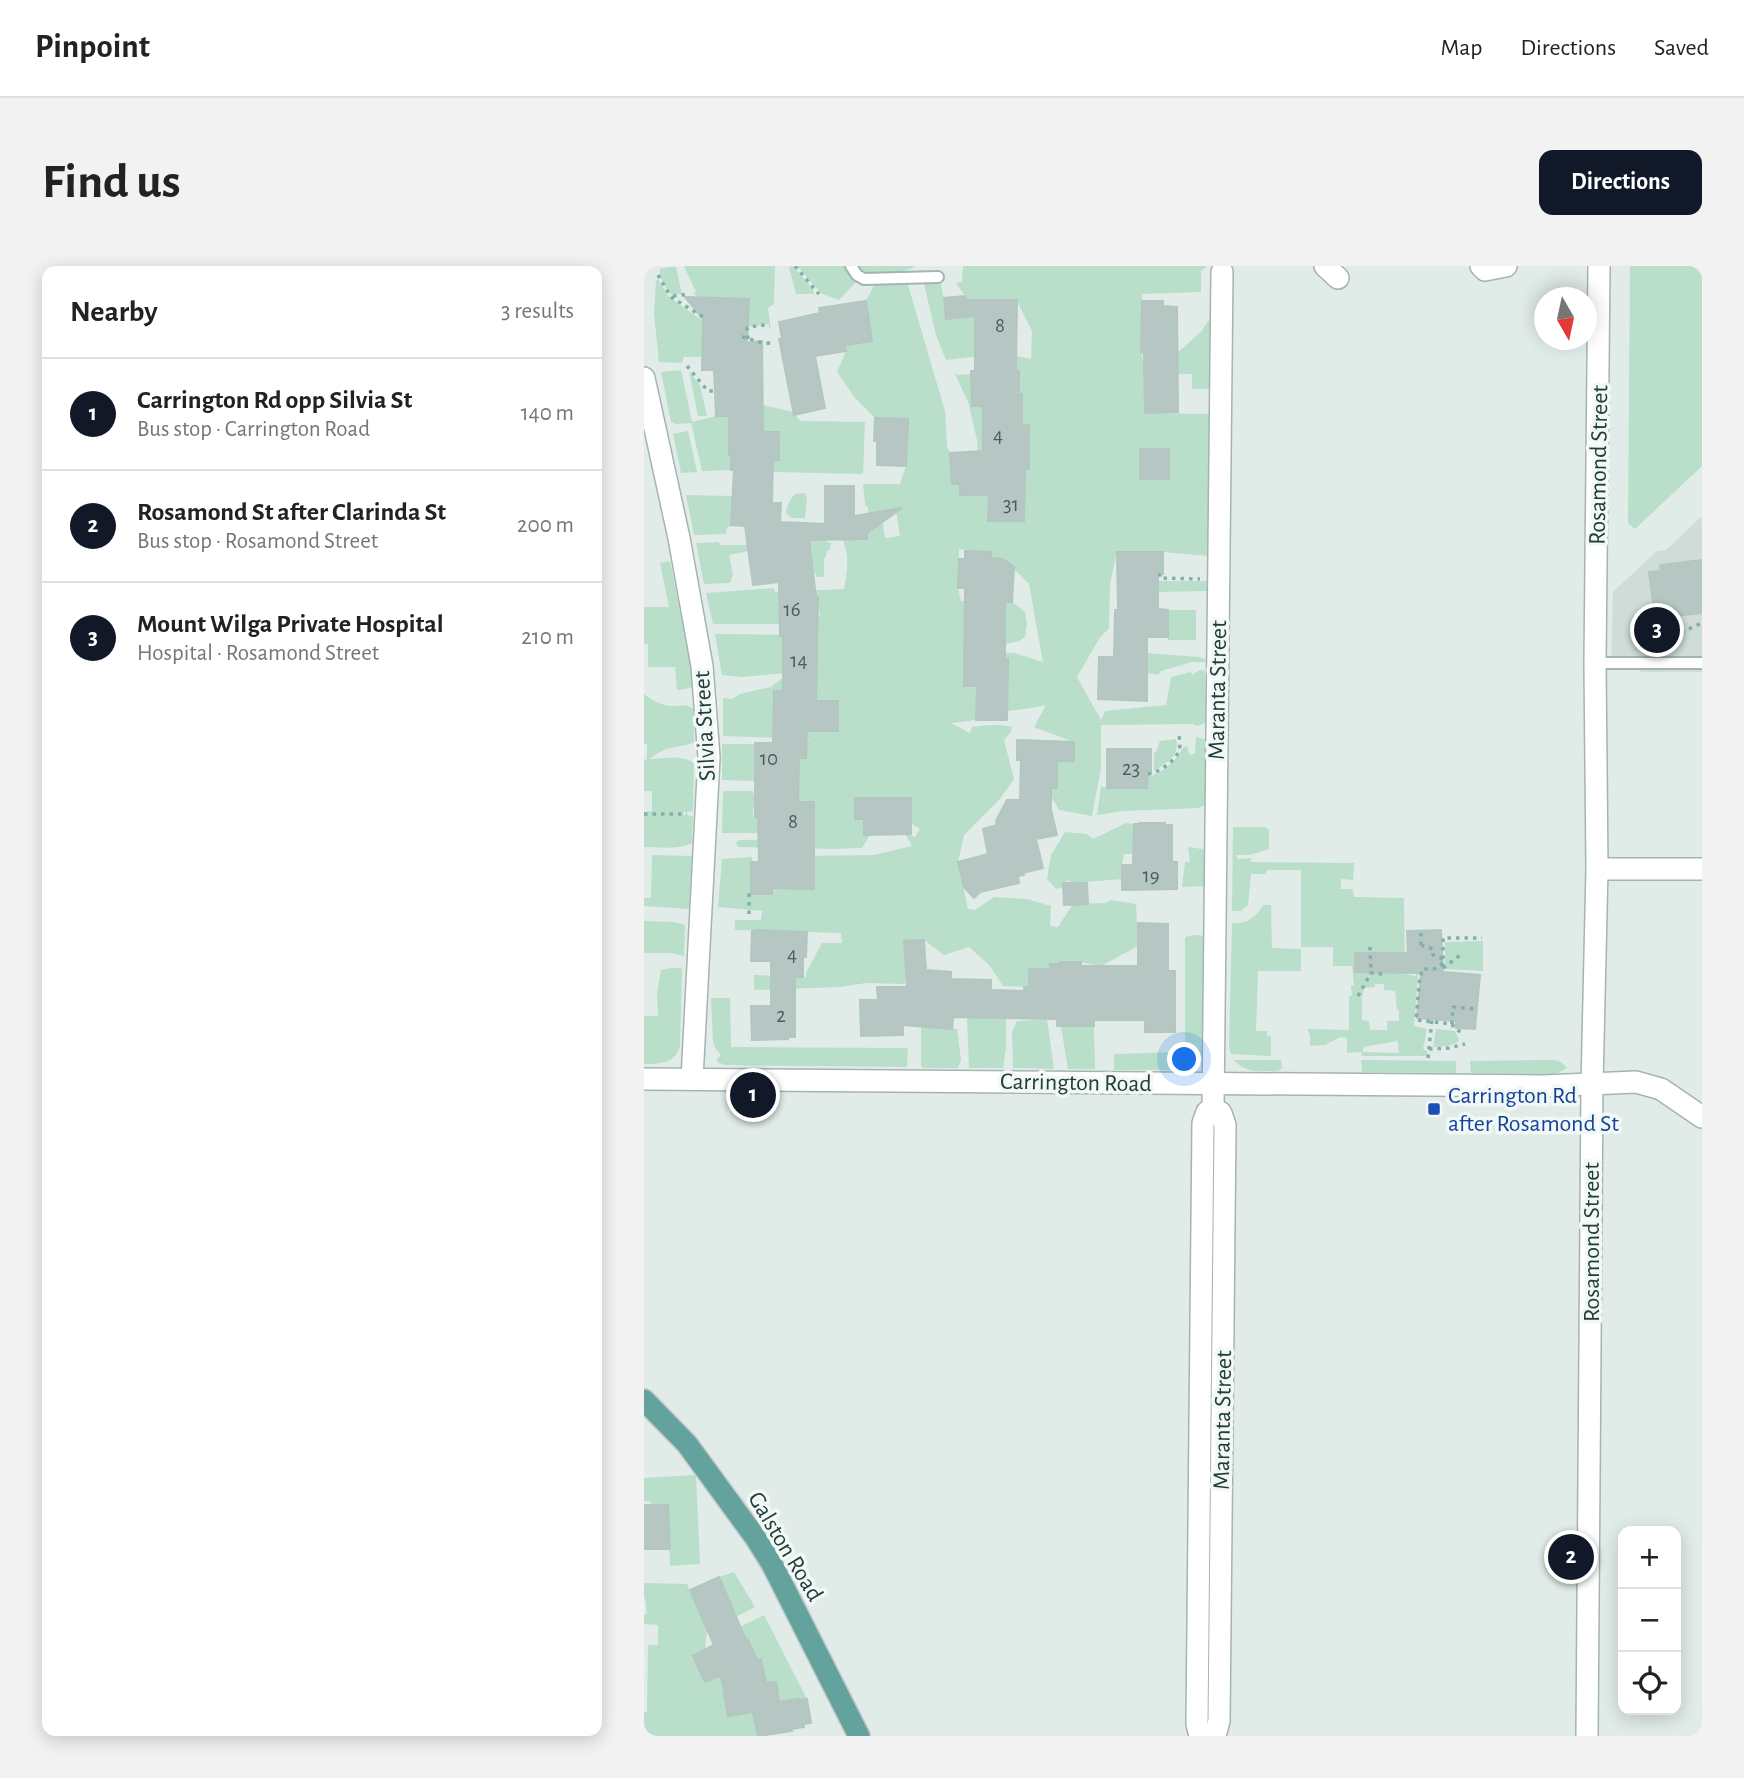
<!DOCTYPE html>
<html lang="en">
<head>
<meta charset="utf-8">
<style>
  body { margin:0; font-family:"Alegreya Sans",sans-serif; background:#f2f2f2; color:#222 }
  .controls { position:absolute; right:21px; bottom:21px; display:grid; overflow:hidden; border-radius:14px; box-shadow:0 4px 18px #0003 }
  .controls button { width:63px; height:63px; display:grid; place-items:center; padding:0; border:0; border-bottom:2px solid #e0e0e0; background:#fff; color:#222; font:35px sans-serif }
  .compass { position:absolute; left:890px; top:21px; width:63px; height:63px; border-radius:50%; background:#fff; box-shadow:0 4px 18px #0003; rotate:171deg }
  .you { position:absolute; left:541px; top:794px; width:24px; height:24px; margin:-18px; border:5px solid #fff; border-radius:50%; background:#1a73e8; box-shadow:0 0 0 10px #1a73e833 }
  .badge { display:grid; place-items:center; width:46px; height:46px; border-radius:50%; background:#111827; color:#fff; font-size:23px; font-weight:700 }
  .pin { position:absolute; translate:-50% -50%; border:4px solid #fff; box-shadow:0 2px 7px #0006 }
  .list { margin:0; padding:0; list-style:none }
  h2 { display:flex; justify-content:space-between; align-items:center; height:91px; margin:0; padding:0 28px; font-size:30px }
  h2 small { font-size:23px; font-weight:400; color:#767676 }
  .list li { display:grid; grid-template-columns:46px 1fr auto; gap:21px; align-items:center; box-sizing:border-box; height:112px; padding:0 28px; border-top:2px solid #e0e0e0 }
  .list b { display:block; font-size:26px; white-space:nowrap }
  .list p { margin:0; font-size:23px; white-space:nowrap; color:#767676 }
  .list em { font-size:23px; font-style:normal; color:#767676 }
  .icon { flex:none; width:38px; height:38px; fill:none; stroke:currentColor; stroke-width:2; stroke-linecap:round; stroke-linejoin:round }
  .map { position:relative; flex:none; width:1058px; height:1470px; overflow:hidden; border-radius:14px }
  header { display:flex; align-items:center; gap:42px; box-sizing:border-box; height:98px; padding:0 35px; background:#fff; border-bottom:2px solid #e0e0e0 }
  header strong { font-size:33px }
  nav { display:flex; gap:38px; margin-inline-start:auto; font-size:24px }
  .intro { display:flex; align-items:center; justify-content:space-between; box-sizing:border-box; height:168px; padding:0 42px }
  h1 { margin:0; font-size:49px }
  .button { padding:18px 32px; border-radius:14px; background:#111827; color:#fff; font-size:24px; font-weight:700 }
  main { display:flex; gap:42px; padding:0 42px }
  aside { flex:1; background:#fff; border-radius:14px; box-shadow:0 4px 18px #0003 }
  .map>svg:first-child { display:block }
  .built { fill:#cfdcd8 }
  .green { fill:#b9dec9; fill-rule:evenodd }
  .building { fill:#b6c7c3; stroke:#b3c6c1; stroke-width:2 }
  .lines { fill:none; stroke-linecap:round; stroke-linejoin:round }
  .service-casing { stroke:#a4b4b1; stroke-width:14 }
  .minor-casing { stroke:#a4b4b1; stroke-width:24 }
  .primary-casing { stroke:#c1c9c8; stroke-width:24 }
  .path { stroke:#81b0aa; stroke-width:3.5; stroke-dasharray:3.5 5; stroke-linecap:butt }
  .service { stroke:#fff; stroke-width:10 }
  .minor { stroke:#fff; stroke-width:21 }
  .primary { stroke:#64a39d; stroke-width:21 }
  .transit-dot { fill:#1a4fb4; stroke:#f2f8f6; stroke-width:2.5 }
  .labels { text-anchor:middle; stroke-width:7; stroke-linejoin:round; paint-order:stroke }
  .number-label { font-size:21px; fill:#46605c }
  .street-label { font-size:24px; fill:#213d3a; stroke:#f2f8f6 }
  .transit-label { font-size:24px; fill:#164399; stroke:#f2f8f6; text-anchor:start }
</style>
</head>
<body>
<header>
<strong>Pinpoint</strong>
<nav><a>Map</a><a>Directions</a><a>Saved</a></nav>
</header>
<div class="intro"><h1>Find us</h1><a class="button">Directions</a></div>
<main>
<aside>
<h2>Nearby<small>3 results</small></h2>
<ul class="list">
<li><span class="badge">1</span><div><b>Carrington Rd opp Silvia St</b><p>Bus stop · Carrington Road</p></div><em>140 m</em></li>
<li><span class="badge">2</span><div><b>Rosamond St after Clarinda St</b><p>Bus stop · Rosamond Street</p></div><em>200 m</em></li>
<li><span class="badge">3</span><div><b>Mount Wilga Private Hospital</b><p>Hospital · Rosamond Street</p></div><em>210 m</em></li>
</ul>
</aside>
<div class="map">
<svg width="1058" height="1470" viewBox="0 0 1058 1470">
  <rect width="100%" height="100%" fill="#e1ece9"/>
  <!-- built -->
  <path class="built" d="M1058 250V406H996L997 402H967L969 326 1013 285 1022 284Z"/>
  <!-- green -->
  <g class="green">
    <path d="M40 0H131L130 38 124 42 126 58 102 61 89 32H67L59 39 50 27 52 26Z"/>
    <path d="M149 0 169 23 170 28H152L145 1Z"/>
    <path d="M153 0H201L213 15 195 34 178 28Z"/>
    <path d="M214 0H272C251 10 241 10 218 7Z"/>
    <path d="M319 0H563L557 5V26L498 28 497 86 500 100 501 147 568 148 564 290 519 286H473L466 318 465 362 455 373 433 411 457 454 461 445 522 439 527 411 547 406 548 409 556 404 561 405 562 457 553 460 549 458 457 459V502L448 550 415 544 407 530V522H413V495H430V476L390 461 402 439 381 443 363 445 364 393 336 392 337 386 370 387 399 396 385 318 361 294 347 292 346 286 315 283 314 322 317 335 368 336 381 346 383 358 381 371 375 375 361 378V352L358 351 357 344H343L342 350 321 351 320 420H333L332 454 307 457 326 467 328 461C341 459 355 458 368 461L367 466 360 474 370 513 356 533 320 569 314 596 324 643 331 644 350 631 383 633 407 640 406 660 414 661 429 638 461 637 467 634 492 638 494 680 457 700 436 696H417L416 698H406L402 703H385V721L359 720 346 700 325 681 300 689 280 674 261 675V718L222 717 196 721 110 724V709L162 711V707L178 677H198L197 667 91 664V654H117L118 645 74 641 78 593 108 591 107 628H127L128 622 170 623 171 597 155 590 230 589 268 580 261 568 266 569 271 571 276 563 267 557V532H212L211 552 220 553V568L226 569 218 582 189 583 94 581 92 578 94 574 170 573V536H142V531L136 527V516H154L155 492H162L163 478 165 473 79 470V432L88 433 96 428 127 421 142 409H172V379L139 378V402H142V407L99 411 78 409 71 368 155 369V360L171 357V351L176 350 173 331 140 333V342H135L136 358H69L62 327 130 322 131 326 200 323C202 312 205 296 202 284 199 272 197 276 198 262L210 261 218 270 227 264 223 258 224 241 221 239 219 218H256L262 200 264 153 231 152 211 132 193 106 202 85 201 79 228 75 222 35 231 18 264 19 301 145 303 180 306 187 308 218 316 219V229H325V219L336 216 333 174 324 136 310 106 314 109 327 108 328 140 364 139 365 147H375L376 138H378V129H375V105H347L346 90H372L387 93 388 65 373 35 337 34V45L331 46V81H337V90L302 94 292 69 280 18 297 17 303 53 323 51 321 30 312 17 318 16ZM339 160H385V203H359V196L340 195ZM525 183V213H497L496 184ZM345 224H380V255H345ZM252 244 256 270 241 272 237 246ZM130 425H158V435H194V465H129Z"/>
    <path d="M986 0H1058V200L991 263 984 257Z"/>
    <path d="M24 1H32L38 28H26L16 11V3Z"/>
    <path d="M14 13 25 31 59 55 60 91H40L38 97 15 96 10 47 12 15Z"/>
    <path d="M564 55H570L569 123H548V108H534L533 87 557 66Z"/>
    <path d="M37 104 48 156 72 150 97 151 118 147 119 139 149 146 156 155 221 156 219 208 130 206 129 194 136 193 135 182 85 188H87V204L58 205 47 157 32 158 27 156 17 106Z"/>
    <path d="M45 105 56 119 63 150H54Z"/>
    <path d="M44 165 53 206 37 207 29 168Z"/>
    <path d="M158 227H161L163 233 161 252H148L142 247C142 241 147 233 150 228Z"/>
    <path d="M42 229 89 230 87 259 83 262 82 268 50 269Z"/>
    <path d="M145 274H177L187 277 186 283 182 286 183 288 180 293V311H173L169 304 166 282 147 284Z"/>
    <path d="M75 276 76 279H106L105 285 85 289 89 308 86 317 60 318 52 277Z"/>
    <path d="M26 295 46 394 49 420 42 423 33 424 31 401H4V378H0V341H25L16 297Z"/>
    <path d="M514 315H564V325L514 326Z"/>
    <rect x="524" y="344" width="28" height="30"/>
    <path d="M503 387 555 391 561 393 563 396H548L517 405 514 409 503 407Z"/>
    <path d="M0 428C14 439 25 442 42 439L50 443V476C42 480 35 480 26 482 18 484 12 488 5 493 20 493 35 488 50 497L49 545 39 546V549L49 550 48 577C34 584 16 581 0 581V546L8 545V525H0V494L3 493V478H0Z"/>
    <path d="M552 471 560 473 562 476 561 539 554 542 480 545 453 549 457 520 463 522H503L504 511C518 507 532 495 539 482L543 480 546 490 547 488H551Z"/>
    <path d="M532 473C536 492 523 495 510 505V487L512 486 516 475Z"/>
    <path d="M78 478H111L110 515 78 514Z"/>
    <path d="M79 525H109L110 531H115L114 540 109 541V551H114V567H78Z"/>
    <path d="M482 557 490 558V574L495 588H480L478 599V613L429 617 424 614 420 621 412 623 403 613 407 589 421 566 443 568 449 573Z"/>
    <path d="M589 561H621L625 564V583L606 589H593V593L607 592V596L710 597 709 614 697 613V623H709L710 631 760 632 761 708 771 710 779 697 774 710 770 760 783 763 779 783 783 785V790H718L717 786 703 787V772L696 771 681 779 666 780V771L664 763 705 764V730L708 729 707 720 710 719 708 700H689V681H657V604H623L622 608H607L604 639 597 645H588ZM729 686H751L750 706H728ZM731 718H740V724L751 725 753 744 755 743V755H743V764H726L725 755 718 754V732L720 722 731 721ZM753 772 755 787 718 786 720 781 753 775Z"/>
    <path d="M544 581 558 583 561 585V620L538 621 541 596H546Z"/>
    <path d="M8 589 48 590 45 643 0 640V632H7Z"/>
    <path d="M619 639H627L628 682 657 683V705H614L612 765H623V770H627V790L587 788 585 780 588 657C604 658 611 652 619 639Z"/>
    <path d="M0 655 30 656 41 659 40 690 28 687H0Z"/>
    <path d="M552 669 562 670 558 790 548 801 540 804H470V788L536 786 541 775V671Z"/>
    <path d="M839 675V705L801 703V676Z"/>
    <path d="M27 702H38L36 780C31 797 17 798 0 798V750H14L13 726 17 704Z"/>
    <path d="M67 732H86L87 781 264 782 263 801 82 799 73 796V793L77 789 71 782 69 776Z"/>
    <path d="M323 751 362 752V782L359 802H325Z"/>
    <path d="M403 753 410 803 369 802 368 766 373 755Z"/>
    <path d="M277 760 313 763 317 794 314 802H280L277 800Z"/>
    <path d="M417 760H450L451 803H424Z"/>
    <path d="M792 763 811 765 815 774 814 776 804 780 789 781Z"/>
    <path d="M590 794H637L638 802 634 805C617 805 602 808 590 794Z"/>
    <path d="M717 794 812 795V807L718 806Z"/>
    <path d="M911 794 917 796 923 802 914 807 906 808 827 807 826 795Z"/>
    <path d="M52 1209 56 1298 26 1300 24 1239H7L6 1235H0V1212Z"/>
    <path d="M90 1306 111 1341 92 1351 75 1311Z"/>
    <path d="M0 1317 43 1318 63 1363 61 1385 50 1390 61 1416 96 1401 120 1409 117 1393 113 1394 104 1374 98 1376 92 1363 120 1349 163 1433 155 1434V1433L135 1436 132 1416 81 1425 109 1445 114 1470H0V1446H3L4 1379H14V1359L0 1358V1349L3 1348 1 1332H0Z"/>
  </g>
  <!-- building -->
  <g class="building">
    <path d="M321 30 322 34H373L372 105H375V129L378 128V160L385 159V203H381L380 255H344L345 229H316V218H308L306 187 339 185V140H328L327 105H331V50L302 53 300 32Z"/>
    <path d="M41 31 105 33 103 77 118 75 119 166H135V194H129L128 237H137L136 256 181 258V220H210V250L258 242 223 267V273L165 274 172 331H174L172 435H194V465H163L162 492H155L154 536H170V623L128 622V628H107V596H115L114 551H111V477H129L130 425H139V369L136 370 135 316 109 319 101 260 87 259 90 204H87V188L85 189V150H72L70 104H58L59 53Z"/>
    <path d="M222 35 228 75 201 79 202 85 171 90 181 142 150 149 135 73H138L135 56 176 47 175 42Z"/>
    <path d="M498 35H519V40L533 41 534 146 501 147 500 88 497 86Z"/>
    <path d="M231 152 264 153 262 200 233 199V175H230Z"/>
    <rect x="496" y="183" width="29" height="30"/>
    <path d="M321 285 347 286V292L359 293 370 301 368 336H361V393H364L363 454H332L333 420H320L321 322H314L315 293H321Z"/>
    <path d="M473 286H519V308H514V343L524 344V371H503V435L454 433 455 391H470L471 344H474Z"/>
    <path d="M1058 294V347L1011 352 1005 306 1017 305 1016 299Z"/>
    <path d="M373 474 430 476V495H413V522H407V544L413 569 392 573 399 602 379 607 380 609 374 610 375 617 336 626 330 632 320 621 314 596 344 588 339 563 353 559 352 555 363 534H376L377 494H373Z"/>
    <path d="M463 483H507V506H504L503 522H463Z"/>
    <path d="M211 532H267V568L220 569V553H211Z"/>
    <path d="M495 557H521V559H528V596H533V623L478 624V599H488L489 597 490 558H495Z"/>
    <path d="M419 617H443L444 638 420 639Z"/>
    <path d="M494 657 524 658V705H531V766H501V754H450V760H413V753L309 751 308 763 259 759V769L217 770 216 734H234L233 721H263L260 675 280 674 282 704 307 706V713L347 714V724L380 725V721H385V703H405L406 698H416V696H437V700H494Z"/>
    <path d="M113 664 163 666 162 691H159V711H151V771H144V773L108 774 107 740H127V695H107L108 665Z"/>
    <path d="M797 664 799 706 836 709 831 763 812 762V755L773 752 777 707 711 706V687H764L763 665Z"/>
    <path d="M0 1239H24L26 1283H0Z"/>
    <path d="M75 1311 102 1374H104L113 1394 117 1393 122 1417 132 1416 135 1436 155 1433V1434L163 1433 167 1457 159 1458 160 1461 147 1463 148 1465 114 1470 109 1446 84 1450 77 1409 61 1416 49 1390 70 1379 46 1324Z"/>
  </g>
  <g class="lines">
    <defs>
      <g id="service">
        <path d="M207 0 213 9 220 13 294 11"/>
        <path d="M951 397H1058"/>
      </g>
      <g id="minor">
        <path d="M681 0 694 12"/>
        <path d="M837 0 841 4 862 0"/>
        <path d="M0 112 35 272 58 400 65 491 48 813"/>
        <path d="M953 603H1058"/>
        <path d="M0 813 899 820 992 816 1017 823 1058 851"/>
        <path d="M569 842 577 847 581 859 575 1455 571 1470"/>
        <path d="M556 1470 553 1458 559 857 563 846 569 842 578 6"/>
        <path d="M943 1470 948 819 953 603 951 397 955 0"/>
      </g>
      <path id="primary" d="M0 1134 43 1178 111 1271 128 1298 215 1470"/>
    </defs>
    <!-- service casing -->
    <use href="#service" class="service-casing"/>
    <!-- minor casing -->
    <use href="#minor" class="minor-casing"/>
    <!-- primary casing -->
    <use href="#primary" class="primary-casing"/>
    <!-- path -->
    <g class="path">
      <path d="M151 0 175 28"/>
      <path d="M14 9 27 31 59 51"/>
      <path d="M29 30 45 28"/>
      <path d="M98 71C109 73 114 78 127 77"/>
      <path d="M104 73 103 62 116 59 126 60"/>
      <path d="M43 100 64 125H70"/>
      <path d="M514 309H516V312L556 313"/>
      <path d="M1006 380 1058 357"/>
      <path d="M504 508C514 507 532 495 535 484 537 479 535 472 535 467"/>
      <path d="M0 548H43"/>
      <path d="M105 648V625H107"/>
      <path d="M777 679 789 683V689L799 693 798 706"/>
      <path d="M777 679V665"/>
      <path d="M726 681 727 707"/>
      <path d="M799 693V672H838"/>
      <path d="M799 697 790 703H778L777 709 776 710 772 754 808 758 809 741 833 743"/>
      <path d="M799 702 819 687"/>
      <path d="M714 730 727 707 739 708 738 707"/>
      <path d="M808 758 811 763 821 768"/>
      <path d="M785 783 805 782 821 778"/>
      <path d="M784 792 788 753"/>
    </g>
    <!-- service -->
    <use href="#service" class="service"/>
    <!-- minor -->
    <use href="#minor" class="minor"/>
    <!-- primary -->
    <use href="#primary" class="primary"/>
  </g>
  <!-- markers -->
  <rect class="transit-dot" x="783" y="836" width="14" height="14" rx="3.5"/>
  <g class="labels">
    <!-- number labels -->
    <g class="number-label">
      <text x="356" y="66">8</text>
      <text x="354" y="176">4</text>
      <text x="367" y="245">31</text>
      <text x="148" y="350">16</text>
      <text x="155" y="401">14</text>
      <text x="125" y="499">10</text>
      <text x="487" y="509">23</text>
      <text x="149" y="562">8</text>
      <text x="507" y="616">19</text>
      <text x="148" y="695">4</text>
      <text x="137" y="756">2</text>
    </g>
    <!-- street labels -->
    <g class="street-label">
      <text transform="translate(954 199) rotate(-89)" y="8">Rosamond Street</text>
      <text transform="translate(573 424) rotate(-89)" y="8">Maranta Street</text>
      <text transform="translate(60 460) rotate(-93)" y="8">Silvia Street</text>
      <text transform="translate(432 816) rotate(1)" y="8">Carrington Road</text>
      <text transform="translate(947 976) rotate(-90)" y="8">Rosamond Street</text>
      <text transform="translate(578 1154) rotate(-89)" y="8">Maranta Street</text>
      <text transform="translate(142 1280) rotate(59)" y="8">Galston Road</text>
    </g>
    <!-- transit labels -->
    <g class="transit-label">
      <text x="804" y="837">Carrington Rd<tspan x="804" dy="28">after Rosamond St</tspan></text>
    </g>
  </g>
</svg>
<div class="controls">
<button>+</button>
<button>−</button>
<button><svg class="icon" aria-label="locate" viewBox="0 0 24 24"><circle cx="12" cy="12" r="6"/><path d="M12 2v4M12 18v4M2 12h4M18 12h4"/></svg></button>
</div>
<svg class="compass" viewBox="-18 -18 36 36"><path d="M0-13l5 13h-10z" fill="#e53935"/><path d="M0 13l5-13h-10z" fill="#767676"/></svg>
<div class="you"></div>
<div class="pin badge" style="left:109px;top:829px">1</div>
<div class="pin badge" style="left:927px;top:1291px">2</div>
<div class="pin badge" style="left:1013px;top:364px">3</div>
</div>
</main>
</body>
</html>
